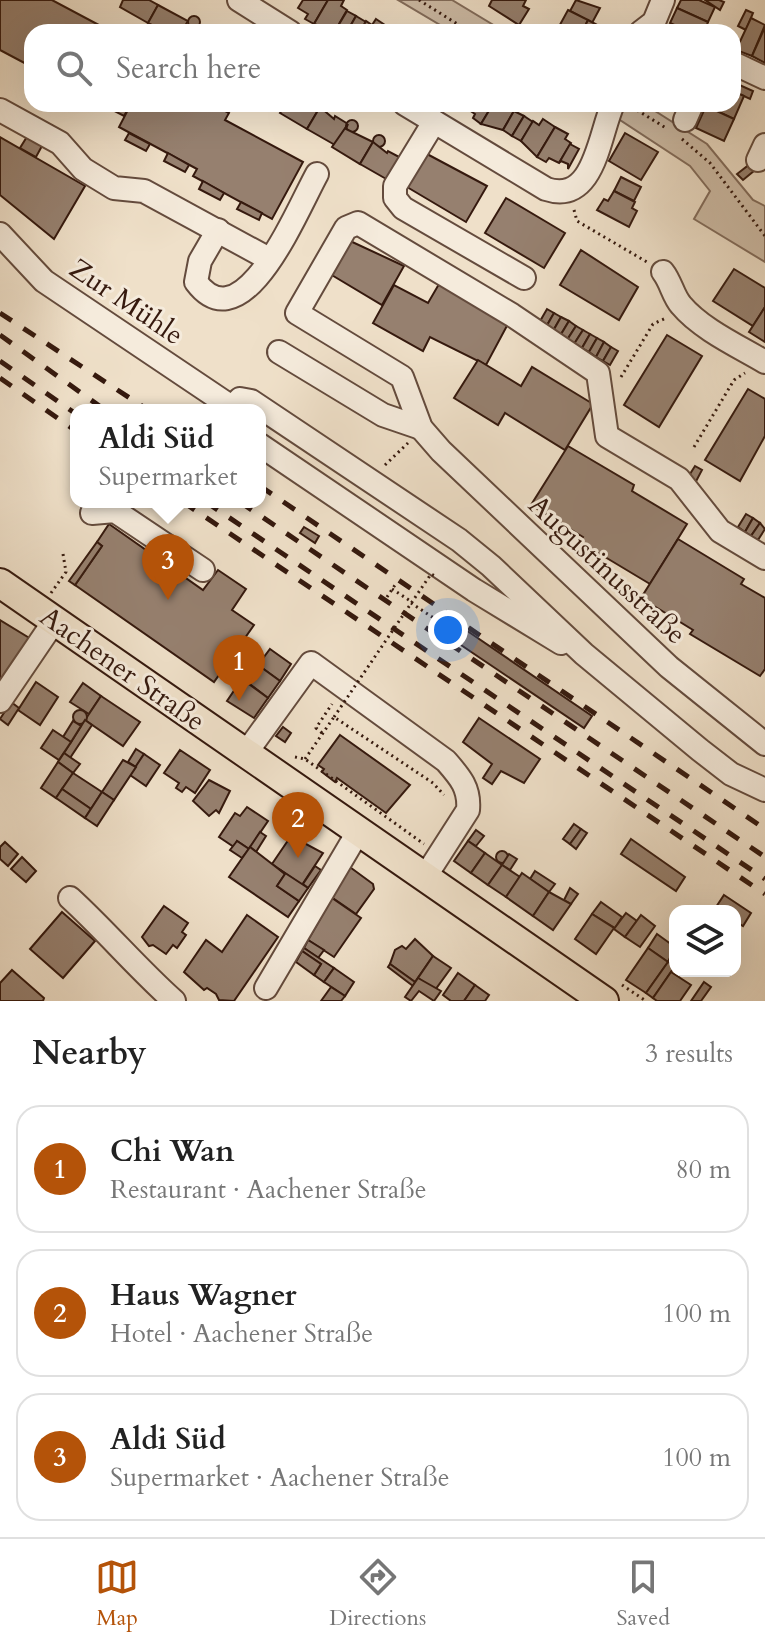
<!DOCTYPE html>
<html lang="en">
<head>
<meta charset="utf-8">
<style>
  body { margin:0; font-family:Cardo,serif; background:#f6f6f6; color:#222 }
  .controls { position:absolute; right:24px; bottom:24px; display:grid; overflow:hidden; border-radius:16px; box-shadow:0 8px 32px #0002 }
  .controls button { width:72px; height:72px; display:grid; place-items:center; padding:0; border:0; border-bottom:2px solid #e0e0e0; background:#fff; color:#222; font:40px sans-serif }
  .you { position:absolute; left:448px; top:630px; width:28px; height:28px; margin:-20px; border:6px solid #fff; border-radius:50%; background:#1a73e8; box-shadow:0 0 0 12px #1a73e833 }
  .badge { display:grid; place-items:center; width:52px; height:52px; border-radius:50%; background:#b45309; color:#fff; font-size:26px; font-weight:700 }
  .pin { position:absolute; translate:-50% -66px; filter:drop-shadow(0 2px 4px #0008) }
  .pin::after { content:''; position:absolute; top:42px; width:28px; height:24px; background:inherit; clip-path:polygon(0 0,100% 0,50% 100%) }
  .popup { position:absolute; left:70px; top:404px; width:196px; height:104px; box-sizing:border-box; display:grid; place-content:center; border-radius:16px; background:#fff; filter:drop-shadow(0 2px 6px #0005); font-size:26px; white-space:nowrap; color:#767676 }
  .popup b { font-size:30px; color:#222 }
  .popup::after { content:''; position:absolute; left:50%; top:100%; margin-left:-16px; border:16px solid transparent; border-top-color:#fff }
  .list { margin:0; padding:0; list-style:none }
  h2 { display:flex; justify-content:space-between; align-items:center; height:104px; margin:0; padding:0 32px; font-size:34px }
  h2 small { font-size:26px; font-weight:400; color:#767676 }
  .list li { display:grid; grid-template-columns:52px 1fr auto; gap:24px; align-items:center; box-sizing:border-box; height:128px; margin:0 16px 16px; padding:0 16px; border:2px solid #e0e0e0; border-radius:24px }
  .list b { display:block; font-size:30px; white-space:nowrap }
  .list p { margin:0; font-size:26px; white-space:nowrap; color:#767676 }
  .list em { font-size:26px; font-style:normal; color:#767676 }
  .icon { flex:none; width:44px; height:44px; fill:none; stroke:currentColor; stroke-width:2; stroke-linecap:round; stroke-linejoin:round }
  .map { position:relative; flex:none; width:765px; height:1001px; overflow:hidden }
  .search { position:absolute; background:#fff; box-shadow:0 8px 32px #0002; left:24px; right:24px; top:24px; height:88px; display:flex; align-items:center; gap:20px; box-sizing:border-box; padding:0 28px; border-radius:24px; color:#767676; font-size:30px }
  .sheet { height:536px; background:#fff }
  nav { display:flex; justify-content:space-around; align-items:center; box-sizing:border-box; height:112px; border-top:2px solid #e0e0e0; background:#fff; font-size:22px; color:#767676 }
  nav a { display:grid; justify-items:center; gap:4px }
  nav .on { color:#b45309 }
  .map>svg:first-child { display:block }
  .green { fill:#cfbea9; stroke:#826c5c; stroke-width:2 }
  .building { fill:#96806f; stroke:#35190e; stroke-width:2 }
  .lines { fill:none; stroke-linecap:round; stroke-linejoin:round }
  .minor-casing { stroke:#644b3d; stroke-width:26 }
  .major-casing { stroke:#35190e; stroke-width:32 }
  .path { stroke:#35190e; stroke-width:3; stroke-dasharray:2 4; stroke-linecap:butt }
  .minor { stroke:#f5ebdc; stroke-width:22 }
  .major { stroke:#efe0c9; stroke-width:28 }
  .rail { stroke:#35190e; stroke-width:5; stroke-dasharray:14 14; stroke-linecap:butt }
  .path-bridge { stroke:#35190e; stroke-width:3; stroke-dasharray:2 4; stroke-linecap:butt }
  .labels { text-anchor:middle; stroke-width:6; stroke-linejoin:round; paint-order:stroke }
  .street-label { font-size:28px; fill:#35190e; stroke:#f5ebdc }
</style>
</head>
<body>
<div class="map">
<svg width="765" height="1001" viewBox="0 0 765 1001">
  <rect width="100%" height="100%" fill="#efe0c9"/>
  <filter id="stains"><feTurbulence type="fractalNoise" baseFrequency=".0025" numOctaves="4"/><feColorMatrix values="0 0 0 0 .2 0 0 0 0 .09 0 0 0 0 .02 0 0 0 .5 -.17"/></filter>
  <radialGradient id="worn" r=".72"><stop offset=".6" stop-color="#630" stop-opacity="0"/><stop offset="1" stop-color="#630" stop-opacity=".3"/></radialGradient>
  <!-- green -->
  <g class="green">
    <path d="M398 0H452L505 32H452Z"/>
    <path d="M621 104H644L707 144 753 200 765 206V262L694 219 710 191 690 166 617 118Z"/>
  </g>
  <!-- building -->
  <g class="building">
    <path d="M0 0H52L112 32H32V67L0 50Z"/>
    <path d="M123 0H149L158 5 148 23 120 7Z"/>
    <path d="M303 0H328L314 24 305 19 308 14 298 8Z"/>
    <path d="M328 0H344L341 6 347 10 335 31 314 24Z"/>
    <path d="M492 0H526L523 6 529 9 519 25 489 6Z"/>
    <path d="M576 0 600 8 592 23 570 11Z"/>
    <path d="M681 0H699L715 7 708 22 677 8Z"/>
    <path d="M705 0H719L724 2 720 10Z"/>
    <path d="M158 5 188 21 181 32H165L148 23Z"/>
    <path d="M677 8 708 22 704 32H690L670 23Z"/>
    <path d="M568 10 588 20 583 30 587 32H556Z"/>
    <path d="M746 10 753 13 746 30 738 26Z"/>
    <path d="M347 11 356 16 347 32H338L335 31Z"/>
    <circle cx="194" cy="22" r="6"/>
    <path d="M356 16 366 22 360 32H347Z"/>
    <path d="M751 18 765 25 752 56 736 50Z"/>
    <path d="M376 19 388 27 385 32H360L366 21 372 25Z"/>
    <path d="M588 20 599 26 596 32 583 30Z"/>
    <path d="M765 27V63L752 56Z"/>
    <path d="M735 83 753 91 750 99 733 91Z"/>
    <path d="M733 91 744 96 734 119 706 106 733 104Z"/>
    <path d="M101 104H131L124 116Z"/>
    <path d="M131 104H212L229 113 225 120 303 162 272 219 193 176 197 169 119 127Z"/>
    <path d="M286 104H315L320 107 307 129 280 113Z"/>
    <path d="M468 104H493L481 124 473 118 475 114 466 108Z"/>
    <path d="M493 104H510L515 109 503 130 481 124Z"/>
    <path d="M706 106 734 119 724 141 696 128Z"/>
    <path d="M320 107 334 119 335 116 348 124 335 145 307 129Z"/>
    <path d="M514 111 524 116 512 136 503 130Z"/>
    <path d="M524 116 533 122 521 141 512 136Z"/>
    <path d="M543 119 555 127 537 157 521 141 533 121 539 125Z"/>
    <circle cx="352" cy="126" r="6"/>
    <path d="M348 124 346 129 373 142 360 164 332 147Z"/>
    <path d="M555 127 568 134 565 139 571 143 559 163 549 158 546 162 537 157Z"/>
    <path d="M129 133 150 144 146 151 125 140Z"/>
    <path d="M625 133 658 152 641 180 609 161Z"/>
    <circle cx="379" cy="141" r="6"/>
    <path d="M28 135 43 144 36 157 20 148Z"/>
    <path d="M0 137 85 186 54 239 0 195Z"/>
    <path d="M373 142 387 153 388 151 401 158 388 180 360 164Z"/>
    <path d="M570 144 579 149 568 169V164L561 161 559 163Z"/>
    <path d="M168 153 189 165 185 172 164 161Z"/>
    <path d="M427 154 487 186 466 222 407 187Z"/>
    <path d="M750 164 755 170 743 180 737 174Z"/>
    <path d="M621 177 641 187 634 201 614 191Z"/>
    <path d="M203 181 224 193 220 200 199 189Z"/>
    <path d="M614 191 635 202 632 208 637 211 629 227 597 210 604 199 608 201Z"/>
    <path d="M506 198 565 233 544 268 485 233Z"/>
    <path d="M241 202 262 213 259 220 237 209Z"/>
    <path d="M348 240 404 266 382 305 330 274Z"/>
    <path d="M581 250 638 287 619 320 560 285Z"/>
    <path d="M734 269 765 288V307L753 326 713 301Z"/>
    <path d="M439 284 509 322 486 365 430 337 423 351 373 323 394 285 428 303Z"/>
    <path d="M765 307V342L749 332Z"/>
    <path d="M547 309 554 313 546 327 539 323Z"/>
    <path d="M554 313 561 317 553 331 546 327Z"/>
    <path d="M561 317 569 321 560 336 553 331Z"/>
    <path d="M569 321 576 326 567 340 560 336Z"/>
    <path d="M576 326 583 330 574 344 567 340Z"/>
    <path d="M583 330 590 334 582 348 574 344Z"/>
    <path d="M590 334 597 338 589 352 582 348Z"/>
    <path d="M667 335 702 356 659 427 624 405Z"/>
    <path d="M597 338 604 342 596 357 589 352Z"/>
    <path d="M604 342 611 347 603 361 596 357Z"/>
    <path d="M611 347 618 351 610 365 603 361Z"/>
    <path d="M478 360 521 386 532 367 593 404 565 450 505 413 498 425 454 398Z"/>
    <path d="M748 389 765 399V436L740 481 705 460Z"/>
    <path d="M568 446 634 485 632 491 687 524 650 584 580 542 583 537 531 505Z"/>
    <path d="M695 466 702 470 693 487 685 482Z"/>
    <path d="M746 514 753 518 745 532 738 527Z"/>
    <path d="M753 518 760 523 751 536 745 532Z"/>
    <path d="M760 523 765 529 758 540 751 536Z"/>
    <path d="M109 524 203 590 218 570 246 589 232 610 254 625 214 682 75 585 102 546 97 542Z"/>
    <path d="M304 527 319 536 315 543 300 533Z"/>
    <path d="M678 539 744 579 741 584 765 598V669L760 676 690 634 693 630 641 598Z"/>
    <path d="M97 542 102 546 75 585 69 581Z"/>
    <path d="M0 620 31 639 0 683Z"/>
    <path d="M463 628 592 716 584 728 455 641Z"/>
    <path d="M270 649 291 664 280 681 258 665Z"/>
    <path d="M258 665 280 681 268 698 247 682Z"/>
    <path d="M242 679 268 698 254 718 227 701Z"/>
    <path d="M36 682 58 697 40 725 18 710Z"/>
    <path d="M83 683 101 696 89 714 70 702Z"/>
    <path d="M101 696 140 722 123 746 85 720Z"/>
    <path d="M11 702 19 708 8 725 0 719Z"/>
    <circle cx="80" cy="717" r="7"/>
    <path d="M479 718 540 759 524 783 501 771 492 784 483 778 492 764 463 742Z"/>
    <path d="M85 720 92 725 70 758 64 753Z"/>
    <path d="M73 721 81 726 71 742 63 737Z"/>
    <path d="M283 727 291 733 285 742 276 736Z"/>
    <path d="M53 730 71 742 59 760 41 748Z"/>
    <path d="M340 735 410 785 386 813 337 778 335 782 322 772 324 769 318 765Z"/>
    <path d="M136 749 144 754 136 767 128 762Z"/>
    <path d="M180 750 210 770 195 793 186 787 182 792 176 788 179 783 164 773Z"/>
    <path d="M64 753 80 764 73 773 58 762Z"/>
    <path d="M144 754 160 765 146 786 130 775Z"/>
    <path d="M123 760 136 767 114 800 102 792Z"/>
    <path d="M58 762 73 773 56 798 41 788Z"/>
    <path d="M73 773 102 792 91 809 62 789Z"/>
    <path d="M209 780 230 791 219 813 216 810 209 816 193 801Z"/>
    <path d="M62 789 91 809 85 818 56 798Z"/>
    <path d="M102 792 114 800 97 826 85 818Z"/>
    <path d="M247 807 268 821 249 849 237 841 234 847 219 837 235 813 240 816Z"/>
    <path d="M574 824 581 829 570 844 563 839Z"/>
    <path d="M581 829 587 833 576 849 570 844Z"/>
    <path d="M476 830 484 836 476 846 468 841Z"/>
    <path d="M260 832 266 836 256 852 250 847Z"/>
    <path d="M291 836 323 853 302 885 272 864Z"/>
    <path d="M631 839 685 877 676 891 621 854Z"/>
    <path d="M237 841 249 849 242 858 230 850Z"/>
    <path d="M468 841 485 853 471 873 454 861Z"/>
    <path d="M5 842 18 854 8 866 0 859V847Z"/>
    <path d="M250 847 285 874 277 886 299 901 288 917 229 877Z"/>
    <circle cx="502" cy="857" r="6"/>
    <path d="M485 853 502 865 488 885 471 873Z"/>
    <path d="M509 854 517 859 510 870 502 865Z"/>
    <path d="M22 857 36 871 26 882 11 869Z"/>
    <path d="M343 862 373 884 374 889 356 914 324 892Z"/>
    <path d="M502 865 520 877 506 897 488 885Z"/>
    <path d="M315 866 321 870 308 888 303 884Z"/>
    <path d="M279 869 308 888 299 901 277 886 285 874Z"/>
    <path d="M535 871 555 884 549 892 530 879Z"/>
    <path d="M522 873 549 892 533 916 506 897Z"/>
    <path d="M570 888 578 894 571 904 564 900Z"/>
    <path d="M549 892 571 904 553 930 533 916Z"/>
    <path d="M724 895 751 913 743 926 735 921V911L716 907Z"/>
    <path d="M332 898 361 918 334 957 308 940Z"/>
    <path d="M601 902 622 917 615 928 592 914Z"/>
    <path d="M164 906 188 923 182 932 186 935 177 948 173 945 166 954 153 945 149 946 142 937Z"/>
    <path d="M62 912 95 941 63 978 30 949Z"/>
    <path d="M626 913 637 921 625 937 614 929Z"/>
    <path d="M592 914 614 928 596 954 575 939Z"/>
    <path d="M247 915 278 937 234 1001 219 1000 216 994 207 988 204 990 184 972 206 940 222 952Z"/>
    <path d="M641 915 655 926 640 947 625 937Z"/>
    <path d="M657 934 675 947 668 962 648 948Z"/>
    <path d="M415 939 433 956 415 982 390 964 395 950 402 946 406 949Z"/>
    <path d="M308 940 324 950 318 958 304 948Z"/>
    <path d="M304 948 334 968 324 982 314 975 321 964 302 951Z"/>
    <path d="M648 948 668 962 646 993 626 980Z"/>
    <path d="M302 951 321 964 314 975 296 962Z"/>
    <path d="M433 956 451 968 435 990 418 978Z"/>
    <path d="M668 962 675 966 653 998 646 993Z"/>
    <path d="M390 964 415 982 413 986 388 967Z"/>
    <path d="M334 968 354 982 345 996 324 982Z"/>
    <path d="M12 970 44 998 43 1001H0V983Z"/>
    <path d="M671 972 691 985 680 1001H657L653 998Z"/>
    <path d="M458 973 475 985 464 1001H451L443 995Z"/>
    <path d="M418 978 441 991 434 1001 419 991 411 1001 405 997Z"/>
    <path d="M704 982 711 987 701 1001H691Z"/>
    <path d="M475 985 489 995 485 1001H464Z"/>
    <path d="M331 987 345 996 341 1001H321Z"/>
  </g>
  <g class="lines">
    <defs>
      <g id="minor">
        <path d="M239 0 290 32"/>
        <path d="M641 32 654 22 663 0"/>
        <path d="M733 63 765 78"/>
        <path d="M405 104 546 189C595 205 599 134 613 104"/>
        <path d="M0 110 60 143 83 169 114 188 144 191 269 259"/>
        <path d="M685 120 692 104"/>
        <path d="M434 122 395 186V198L403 208 524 278"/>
        <path d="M758 160 765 145"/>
        <path d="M218 230 200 261 196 282C243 345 297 210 317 174"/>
        <path d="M0 234 44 281 230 406"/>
        <path d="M663 272C671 282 673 296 681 305 701 329 738 346 765 362"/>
        <path d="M279 352 383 415 421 428"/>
        <path d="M229 410 240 399 251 401 459 540 491 566 584 654 700 750 731 774 765 790"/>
        <path d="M260 445 474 590 561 643"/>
        <path d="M92 513 115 511 203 570"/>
        <path d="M765 558 720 531 679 479 607 436 598 373 512 315 358 223 346 228 297 313 402 377 421 428 441 451 669 667 765 744"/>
        <path d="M0 701 55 620"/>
        <path d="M246 753 311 663 446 761C460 777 470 788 468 810L425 877"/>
        <path d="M70 898C107 932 137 968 174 1001"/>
        <path d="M266 988 358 832"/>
      </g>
      <path id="major" d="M0 583 604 1001"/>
    </defs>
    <!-- minor casing -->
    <use href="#minor" class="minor-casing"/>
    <!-- major casing -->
    <use href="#major" class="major-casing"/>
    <!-- path -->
    <g class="path">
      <path d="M419 0 470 32"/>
      <path d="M632 107 666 128"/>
      <path d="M682 139 710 163 765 236"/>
      <path d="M574 210 577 221 647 262"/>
      <path d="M621 377 653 324 666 318"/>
      <path d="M694 447 734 380 745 373"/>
      <path d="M385 465 408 443"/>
      <path d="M392 589 412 602"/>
      <path d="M51 593 66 572 63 554"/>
      <path d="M387 597 397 582"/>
      <path d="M411 603 455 632 460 624"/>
      <path d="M322 733 316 728 332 704"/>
      <path d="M295 757 305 759 424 844"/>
      <path d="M305 759 334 717 433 783 444 795"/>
      <path d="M622 985 646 1001"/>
    </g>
    <!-- minor -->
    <use href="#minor" class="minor"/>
    <!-- major -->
    <use href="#major" class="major"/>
    <!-- rail -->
    <g class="rail">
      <path d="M0 313 148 410"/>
      <path d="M0 335 105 410"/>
      <path d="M0 361 76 414"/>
      <path d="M0 378 76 431"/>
      <path d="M260 486 765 829"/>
      <path d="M183 502 765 894"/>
      <path d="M206 502 765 879"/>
      <path d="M240 502 765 857"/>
    </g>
    <!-- path-bridge -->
    <path class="path-bridge" d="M334 717 431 574 435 576"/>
  </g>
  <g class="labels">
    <!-- street labels -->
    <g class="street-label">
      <text transform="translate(127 301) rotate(34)" y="10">Zur Mühle</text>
      <text transform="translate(608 569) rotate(43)" y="10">Augustinusstraße</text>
      <text transform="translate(123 668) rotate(35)" y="10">Aachener Straße</text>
    </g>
  </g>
  <rect width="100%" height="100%" filter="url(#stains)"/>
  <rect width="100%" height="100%" fill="url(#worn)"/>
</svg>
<div class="controls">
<button><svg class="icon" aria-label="layers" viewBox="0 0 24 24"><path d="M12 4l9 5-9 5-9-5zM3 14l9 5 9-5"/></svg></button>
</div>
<div class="you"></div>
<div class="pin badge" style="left:239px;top:701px">1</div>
<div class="pin badge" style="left:298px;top:858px">2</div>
<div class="pin badge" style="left:168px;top:600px">3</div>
<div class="popup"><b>Aldi Süd</b>Supermarket</div>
<div class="search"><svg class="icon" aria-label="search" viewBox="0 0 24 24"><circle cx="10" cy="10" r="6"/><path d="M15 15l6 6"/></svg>Search here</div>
</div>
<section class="sheet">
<h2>Nearby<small>3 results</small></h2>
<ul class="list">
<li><span class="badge">1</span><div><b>Chi Wan</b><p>Restaurant · Aachener Straße</p></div><em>80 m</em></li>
<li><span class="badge">2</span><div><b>Haus Wagner</b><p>Hotel · Aachener Straße</p></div><em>100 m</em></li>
<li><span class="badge">3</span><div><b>Aldi Süd</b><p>Supermarket · Aachener Straße</p></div><em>100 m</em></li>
</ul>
</section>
<nav>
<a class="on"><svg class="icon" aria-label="map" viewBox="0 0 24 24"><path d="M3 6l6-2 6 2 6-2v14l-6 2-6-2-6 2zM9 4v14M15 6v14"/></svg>Map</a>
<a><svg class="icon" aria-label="directions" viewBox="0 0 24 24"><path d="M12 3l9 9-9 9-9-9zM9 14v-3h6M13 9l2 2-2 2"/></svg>Directions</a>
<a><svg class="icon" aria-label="saved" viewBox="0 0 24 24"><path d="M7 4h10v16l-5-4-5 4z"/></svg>Saved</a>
</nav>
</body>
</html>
